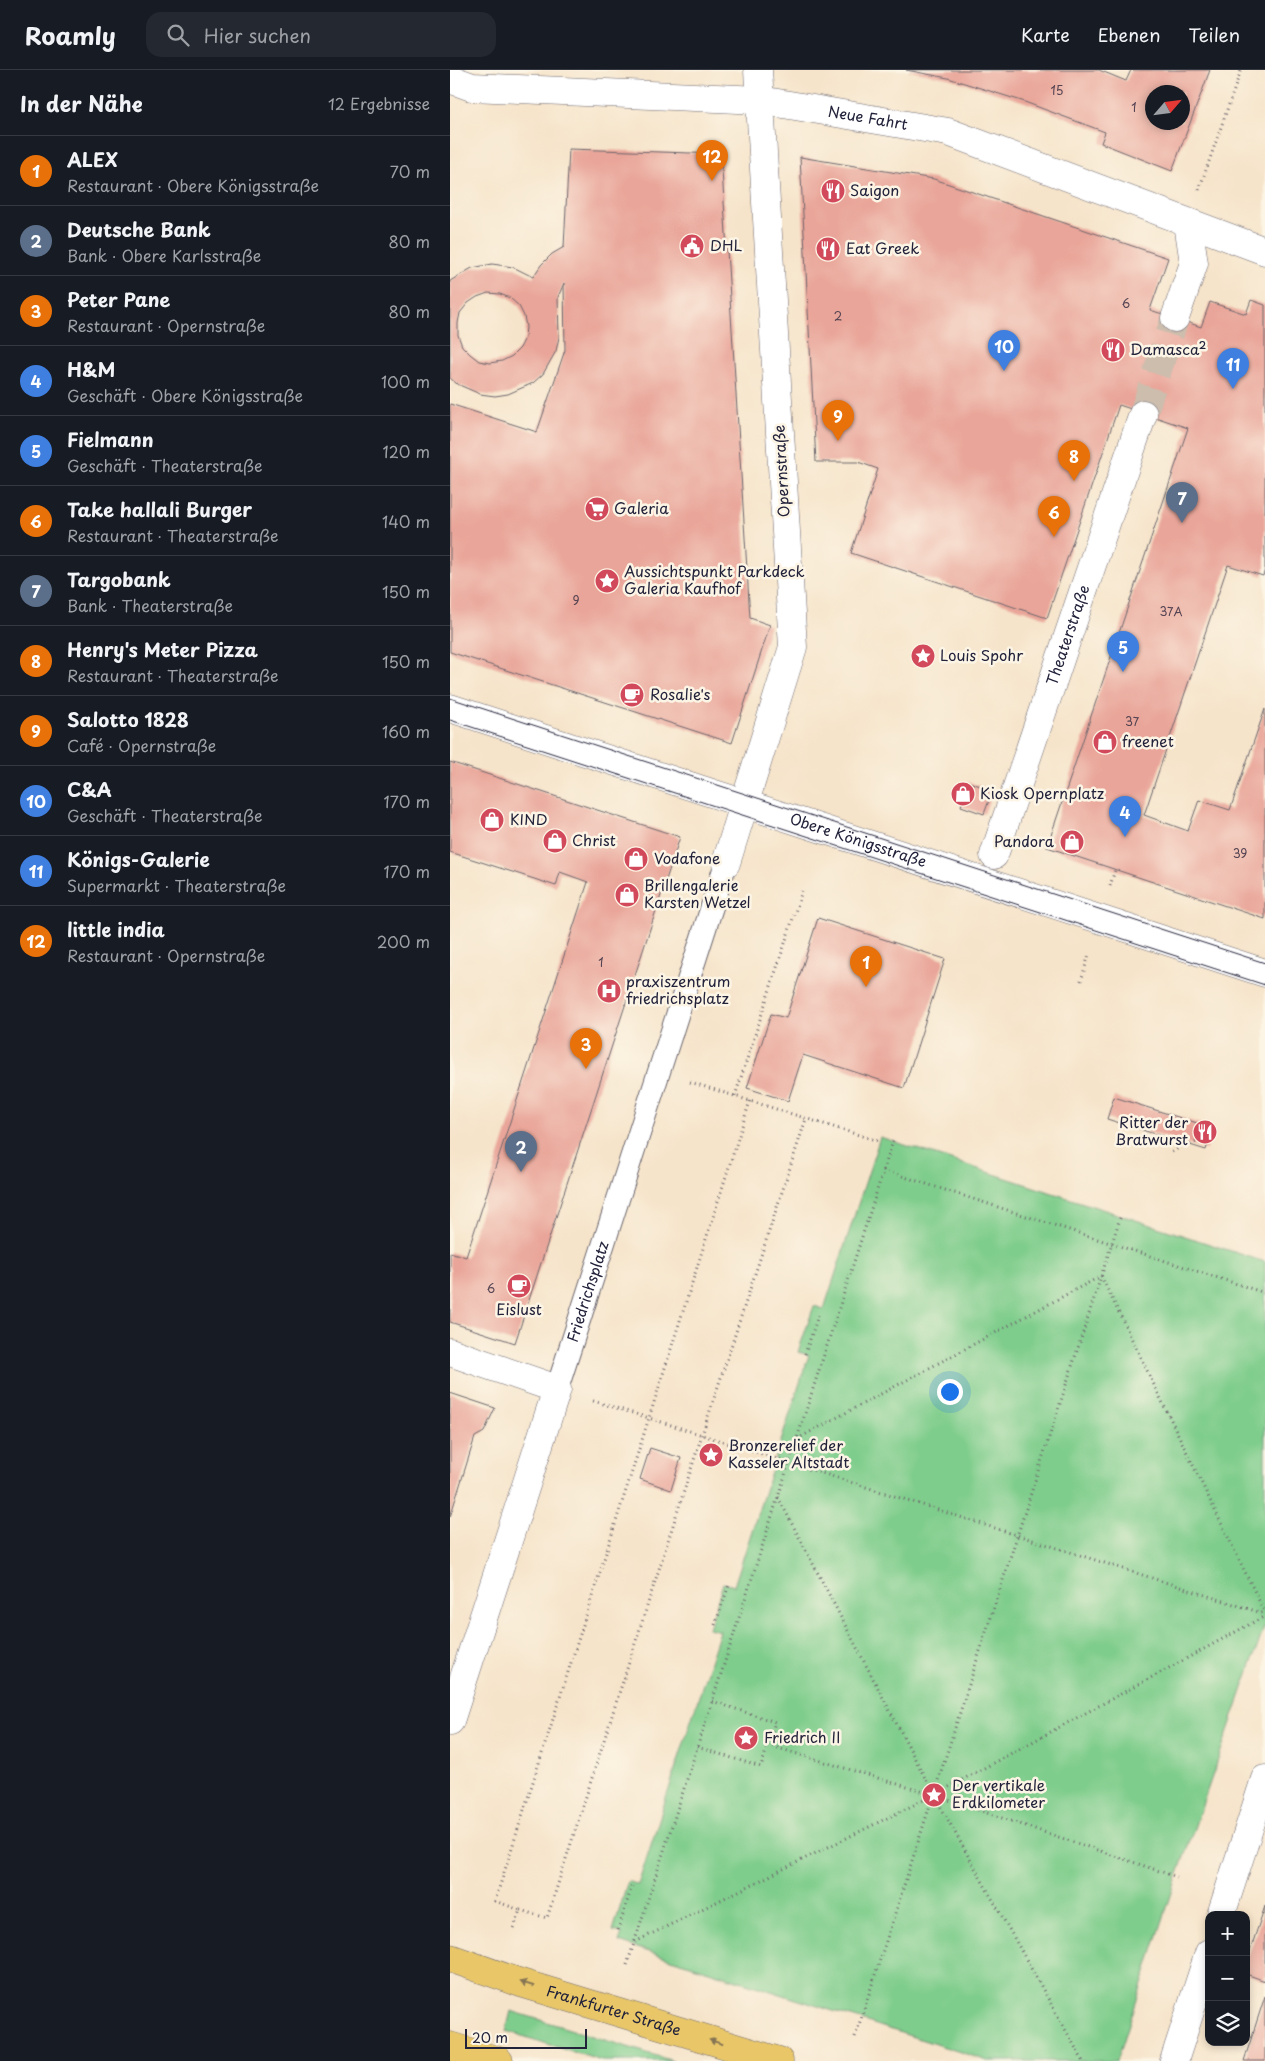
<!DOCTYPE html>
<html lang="de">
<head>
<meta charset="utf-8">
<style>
  body { margin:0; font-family:"Playpen Sans",sans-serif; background:#242831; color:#f1f3f6 }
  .controls { position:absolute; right:15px; bottom:15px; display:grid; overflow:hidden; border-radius:10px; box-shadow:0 2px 8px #0003 }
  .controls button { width:45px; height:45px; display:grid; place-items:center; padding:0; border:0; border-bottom:1px solid #363941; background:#171b24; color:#f1f3f6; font:25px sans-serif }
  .compass { position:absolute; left:695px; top:15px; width:45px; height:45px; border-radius:50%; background:#171b24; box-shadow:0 2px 8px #0003; rotate:62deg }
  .scale { position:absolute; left:15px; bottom:12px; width:122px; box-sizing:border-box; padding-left:5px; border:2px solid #22223b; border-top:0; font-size:14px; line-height:18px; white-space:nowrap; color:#22223b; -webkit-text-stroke:4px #fcf5e5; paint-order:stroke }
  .you { position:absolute; left:499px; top:1321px; width:18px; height:18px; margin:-12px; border:4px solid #fff; border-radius:50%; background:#1a73e8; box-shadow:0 0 0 8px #1a73e833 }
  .badge { display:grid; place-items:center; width:32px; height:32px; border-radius:50%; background:#7c3aed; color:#fff; font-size:16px; font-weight:700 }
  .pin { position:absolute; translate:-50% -41px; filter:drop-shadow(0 1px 2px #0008) }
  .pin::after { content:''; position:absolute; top:26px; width:18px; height:15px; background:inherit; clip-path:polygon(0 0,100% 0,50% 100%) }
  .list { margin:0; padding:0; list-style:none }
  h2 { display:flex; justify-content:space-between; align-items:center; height:65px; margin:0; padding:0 20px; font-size:21px }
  h2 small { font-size:16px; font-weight:400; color:#9ea1a6 }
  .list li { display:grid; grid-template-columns:32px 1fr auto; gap:15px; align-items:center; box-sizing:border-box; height:70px; padding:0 20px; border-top:1px solid #363941 }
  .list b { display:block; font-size:19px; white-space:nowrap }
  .list p { margin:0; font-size:16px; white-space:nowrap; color:#9ea1a6 }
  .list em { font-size:16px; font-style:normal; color:#9ea1a6 }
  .icon { flex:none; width:28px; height:28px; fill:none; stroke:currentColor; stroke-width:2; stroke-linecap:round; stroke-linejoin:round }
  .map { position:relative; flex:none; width:815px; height:1991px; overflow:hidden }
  header { display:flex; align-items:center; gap:30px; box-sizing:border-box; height:70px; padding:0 25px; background:#171b24; border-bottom:1px solid #363941 }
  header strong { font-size:24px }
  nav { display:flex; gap:28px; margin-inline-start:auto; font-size:18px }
  .search { width:350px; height:45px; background:#242831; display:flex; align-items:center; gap:12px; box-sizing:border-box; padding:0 18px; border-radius:15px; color:#9ea1a6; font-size:19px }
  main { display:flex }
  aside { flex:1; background:#171b24 }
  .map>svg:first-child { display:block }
  .green { fill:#7fcd8c; stroke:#507864 }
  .building { fill:#e9a599; fill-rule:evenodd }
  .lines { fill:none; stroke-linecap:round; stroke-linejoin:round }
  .street-tunnel { stroke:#ccbdad; stroke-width:28; stroke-dasharray:28 14; stroke-linecap:butt }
  .lane-casing { stroke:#6c666d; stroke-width:24 }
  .street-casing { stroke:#6c666d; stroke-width:29 }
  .primary-casing { stroke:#6c666d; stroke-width:29 }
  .path { stroke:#6c666d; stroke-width:3; stroke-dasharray:1 4; stroke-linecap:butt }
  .lane { stroke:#fff; stroke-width:22 }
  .street { stroke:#fff; stroke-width:28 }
  .primary { stroke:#e9c769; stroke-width:28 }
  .tram { stroke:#22223b; stroke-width:1 }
  .oneway { fill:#867452 }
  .labels { text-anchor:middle; stroke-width:5; stroke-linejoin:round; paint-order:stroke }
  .number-label { font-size:12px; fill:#544352 }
  .street-label { font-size:15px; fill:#22223b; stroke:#fcf5e5 }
  .poi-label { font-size:15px; fill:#22223b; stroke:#fcf5e5; text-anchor:start }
</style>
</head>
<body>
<header>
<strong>Roamly</strong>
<div class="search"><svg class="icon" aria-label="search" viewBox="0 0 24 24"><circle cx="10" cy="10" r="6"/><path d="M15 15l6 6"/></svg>Hier suchen</div>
<nav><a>Karte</a><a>Ebenen</a><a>Teilen</a></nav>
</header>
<main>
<aside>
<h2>In der Nähe<small>12 Ergebnisse</small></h2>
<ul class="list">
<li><span class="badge" style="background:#e8710a">1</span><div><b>ALEX</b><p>Restaurant · Obere Königsstraße</p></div><em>70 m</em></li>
<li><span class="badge" style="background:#5c6f8a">2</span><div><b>Deutsche Bank</b><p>Bank · Obere Karlsstraße</p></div><em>80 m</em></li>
<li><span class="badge" style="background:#e8710a">3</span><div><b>Peter Pane</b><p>Restaurant · Opernstraße</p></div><em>80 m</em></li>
<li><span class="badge" style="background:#3f7fe0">4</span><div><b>H&amp;M</b><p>Geschäft · Obere Königsstraße</p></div><em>100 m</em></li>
<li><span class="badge" style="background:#3f7fe0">5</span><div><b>Fielmann</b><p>Geschäft · Theaterstraße</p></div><em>120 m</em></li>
<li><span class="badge" style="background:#e8710a">6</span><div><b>Take hallali Burger</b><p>Restaurant · Theaterstraße</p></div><em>140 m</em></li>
<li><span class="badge" style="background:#5c6f8a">7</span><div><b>Targobank</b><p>Bank · Theaterstraße</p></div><em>150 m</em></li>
<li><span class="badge" style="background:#e8710a">8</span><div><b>Henry's Meter Pizza</b><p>Restaurant · Theaterstraße</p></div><em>150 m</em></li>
<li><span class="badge" style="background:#e8710a">9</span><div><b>Salotto 1828</b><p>Café · Opernstraße</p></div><em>160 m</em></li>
<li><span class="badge" style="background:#3f7fe0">10</span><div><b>C&amp;A</b><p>Geschäft · Theaterstraße</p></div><em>170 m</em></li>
<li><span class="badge" style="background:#3f7fe0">11</span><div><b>Königs-Galerie</b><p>Supermarkt · Theaterstraße</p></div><em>170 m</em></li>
<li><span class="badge" style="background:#e8710a">12</span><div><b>little india</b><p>Restaurant · Opernstraße</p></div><em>200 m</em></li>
</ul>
</aside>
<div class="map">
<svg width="815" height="1991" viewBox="0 0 815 1991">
  <rect width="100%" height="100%" fill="#fcf5e5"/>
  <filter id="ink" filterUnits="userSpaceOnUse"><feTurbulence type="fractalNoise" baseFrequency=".02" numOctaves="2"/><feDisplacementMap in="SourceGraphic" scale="10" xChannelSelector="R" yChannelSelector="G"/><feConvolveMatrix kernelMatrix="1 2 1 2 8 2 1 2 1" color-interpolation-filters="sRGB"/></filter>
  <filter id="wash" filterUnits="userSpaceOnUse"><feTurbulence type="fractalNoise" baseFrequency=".0096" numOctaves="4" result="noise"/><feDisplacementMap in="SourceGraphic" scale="20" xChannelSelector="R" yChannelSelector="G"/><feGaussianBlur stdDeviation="1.12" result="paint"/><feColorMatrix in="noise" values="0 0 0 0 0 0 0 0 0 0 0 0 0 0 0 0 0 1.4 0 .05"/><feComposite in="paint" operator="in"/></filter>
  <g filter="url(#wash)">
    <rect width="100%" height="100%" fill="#f6e4ca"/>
    <!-- green -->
    <g class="green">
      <path d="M430 1067 815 1192V1555L727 1807 667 1991H538L169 1872 172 1863 163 1861 178 1811 188 1815 270 1561 259 1558 273 1513 284 1516 359 1285 348 1282 364 1236 374 1239Z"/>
      <path d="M61 1941 223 1991H152L56 1961Z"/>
    </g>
    <g id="blocks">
      <!-- building -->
      <g class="building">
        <path d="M456 0H649L676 11 681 0H760L722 101 651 73 655 62 572 31 498 8ZM702 22H732V52H702Z"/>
        <path d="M119 79 271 84 300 548 320 555 282 673 0 582V334L87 362 115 280 114 213 108 227 109 267 106 281 93 304 83 313 58 324 45 326 30 324 7 314 0 308V211L22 198 42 194 63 197 83 207 91 195 102 184 114 177ZM38 223 50 224 60 228 69 236 74 246 76 257 75 268 70 278 62 286 52 291 40 293 29 291 20 284 12 276 8 265V253L10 243 18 233 27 227Z"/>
        <path d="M350 87 484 109 718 188 700 240 725 248 751 257 760 232 796 244 801 230 815 235V499L813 506 778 495 694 745 738 761 749 730 780 740 815 639V849L597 777 738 358 669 335 597 548 401 483 428 399 408 392H366Z"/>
        <path d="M0 692 230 767 65 1273 0 1252V1182L16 1187 138 812 110 802 106 816 0 782Z"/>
        <path d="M519 712 536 718 541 725 534 744 511 736Z"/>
        <path d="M368 848 495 889 454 1018 353 985 338 1031 297 1018 321 944 336 948Z"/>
        <path d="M664 1027 763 1058 756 1080 657 1049Z"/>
        <path d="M0 1323 45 1338 34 1362 25 1367 0 1447Z"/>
        <path d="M200 1378 231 1388 221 1420 190 1409Z"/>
        <path d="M815 1836V1911L796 1904V1893Z"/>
        <path d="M815 1926V1991H794Z"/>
      </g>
    </g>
  </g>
  <g filter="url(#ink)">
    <use href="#blocks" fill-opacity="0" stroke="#6c666d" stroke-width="1"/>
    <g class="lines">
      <!-- street-tunnel -->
      <path class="street-tunnel" d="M693 344 725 248"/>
      <defs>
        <g id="lane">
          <path id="s1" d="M107 1319 276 793"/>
        </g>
        <g id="street">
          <path id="s2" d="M0 9 22 17 310 30 498 62 815 181"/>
          <path d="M725 248 744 193 738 153"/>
          <path id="s3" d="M0 638 815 903"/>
          <path id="s4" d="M544 785 693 344"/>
          <path d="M276 793 343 577 308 0"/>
          <path d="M0 1282 107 1319 0 1651"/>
          <path d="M771 1845 815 1709"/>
          <path d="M724 1991 759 1883"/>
        </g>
        <g id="primary">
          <path id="s5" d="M0 1888 71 1913 329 1991"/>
          <path d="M0 1976 49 1991"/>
        </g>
      </defs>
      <!-- lane casing -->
      <use href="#lane" class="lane-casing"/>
      <!-- street casing -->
      <use href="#street" class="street-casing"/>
      <!-- primary casing -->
      <use href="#primary" class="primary-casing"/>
      <!-- path -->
      <g class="path">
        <path d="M749 120 791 0"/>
        <path d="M660 816 665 800"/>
        <path d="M631 911 639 884"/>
        <path d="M240 1012 428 1071"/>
        <path d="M285 1026 352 821"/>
        <path d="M300 1031 199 1348 815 1544"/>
        <path d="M722 1082 732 1076 751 1071"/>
        <path d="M433 1100 815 1223"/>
        <path d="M355 1284 369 1243"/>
        <path d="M347 1369 651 1206 815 1543"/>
        <path d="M328 1427 484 1725 633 1991"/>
        <path d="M265 1555 279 1515"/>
        <path d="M262 1631 325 1652 318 1675 484 1725 727 1807"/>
        <path d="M247 1677 311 1697 318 1675"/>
        <path d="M70 1840 97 1848 252 1365 356 1049"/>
        <path d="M64 1858 70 1840 45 1831 199 1348 140 1330"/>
        <path d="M168 1860 183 1813"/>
        <path d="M185 1872 484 1725 815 1546"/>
        <path d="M177 1895 443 1071"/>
        <path d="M405 1967 671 1145"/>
      </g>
      <!-- lane -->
      <use href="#lane" class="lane"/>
      <!-- street -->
      <use href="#street" class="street"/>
      <!-- primary -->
      <use href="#primary" class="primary"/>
      <!-- tram -->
      <g class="tram">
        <path d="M0 628 815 893"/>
        <path d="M0 650 815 915"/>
      </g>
    </g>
    <!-- one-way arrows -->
    <defs><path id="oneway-solid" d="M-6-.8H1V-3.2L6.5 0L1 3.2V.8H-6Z" transform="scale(1.25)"/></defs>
    <g class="oneway">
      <use href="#oneway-solid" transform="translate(77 1914) rotate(-163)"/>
      <use href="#oneway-solid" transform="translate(266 1972) rotate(-163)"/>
    </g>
  </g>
  <!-- icons -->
  <defs>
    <symbol id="restaurant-disc" viewBox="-11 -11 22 22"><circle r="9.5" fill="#d1495b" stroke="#fcf5e5"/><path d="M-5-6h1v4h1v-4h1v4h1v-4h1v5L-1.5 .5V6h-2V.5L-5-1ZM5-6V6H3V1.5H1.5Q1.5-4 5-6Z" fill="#fff"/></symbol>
    <symbol id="civic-disc" viewBox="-11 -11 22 22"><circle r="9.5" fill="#d1495b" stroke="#fcf5e5"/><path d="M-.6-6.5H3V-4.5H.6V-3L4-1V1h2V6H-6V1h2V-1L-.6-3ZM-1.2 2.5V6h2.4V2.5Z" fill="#fff"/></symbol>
    <symbol id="supermarket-disc" viewBox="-11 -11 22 22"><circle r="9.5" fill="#d1495b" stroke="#fcf5e5"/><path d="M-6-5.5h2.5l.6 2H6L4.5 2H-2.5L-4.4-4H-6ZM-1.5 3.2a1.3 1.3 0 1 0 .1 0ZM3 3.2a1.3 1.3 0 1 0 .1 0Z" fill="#fff"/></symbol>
    <symbol id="sight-disc" viewBox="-11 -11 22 22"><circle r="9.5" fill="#d1495b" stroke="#fcf5e5"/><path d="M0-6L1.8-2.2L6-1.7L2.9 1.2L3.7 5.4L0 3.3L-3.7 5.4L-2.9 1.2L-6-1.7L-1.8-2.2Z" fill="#fff"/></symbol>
    <symbol id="cafe-disc" viewBox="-11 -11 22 22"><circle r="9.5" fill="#d1495b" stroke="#fcf5e5"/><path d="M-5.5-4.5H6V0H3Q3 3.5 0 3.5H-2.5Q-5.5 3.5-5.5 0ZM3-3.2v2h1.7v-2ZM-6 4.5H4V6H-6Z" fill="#fff"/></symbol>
    <symbol id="shop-disc" viewBox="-11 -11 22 22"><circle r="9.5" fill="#d1495b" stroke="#fcf5e5"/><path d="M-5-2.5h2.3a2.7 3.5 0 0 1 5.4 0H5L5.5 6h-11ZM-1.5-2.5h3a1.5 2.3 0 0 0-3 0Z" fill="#fff"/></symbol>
    <symbol id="hospital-disc" viewBox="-11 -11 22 22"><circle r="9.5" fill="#d1495b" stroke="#fcf5e5"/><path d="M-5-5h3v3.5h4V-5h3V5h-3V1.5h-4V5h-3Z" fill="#fff"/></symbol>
  </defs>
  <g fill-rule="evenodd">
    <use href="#restaurant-disc" x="369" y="107" width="28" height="28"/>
    <use href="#civic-disc" x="228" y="162" width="28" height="28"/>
    <use href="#restaurant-disc" x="364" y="165" width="28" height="28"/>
    <use href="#restaurant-disc" x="649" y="266" width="28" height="28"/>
    <use href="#supermarket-disc" x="133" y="425" width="28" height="28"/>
    <use href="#sight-disc" x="143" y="497" width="28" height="28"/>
    <use href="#sight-disc" x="459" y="572" width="28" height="28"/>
    <use href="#cafe-disc" x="168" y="611" width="28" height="28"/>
    <use href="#shop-disc" x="641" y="658" width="28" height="28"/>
    <use href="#shop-disc" x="499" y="710" width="28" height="28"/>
    <use href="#shop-disc" x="28" y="736" width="28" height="28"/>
    <use href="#shop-disc" x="91" y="757" width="28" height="28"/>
    <use href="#shop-disc" x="608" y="758" width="28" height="28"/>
    <use href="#shop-disc" x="172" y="775" width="28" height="28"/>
    <use href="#shop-disc" x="163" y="811" width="28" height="28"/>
    <use href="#hospital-disc" x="145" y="907" width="28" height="28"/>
    <use href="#restaurant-disc" x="741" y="1048" width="28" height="28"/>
    <use href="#cafe-disc" x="55" y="1202" width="28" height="28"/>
    <use href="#sight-disc" x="247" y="1371" width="28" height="28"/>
    <use href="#sight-disc" x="282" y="1654" width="28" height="28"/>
    <use href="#sight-disc" x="470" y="1711" width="28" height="28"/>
  </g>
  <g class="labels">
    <!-- number labels -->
    <g class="number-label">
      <text x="607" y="25">15</text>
      <text x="684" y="42">1</text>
      <text x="676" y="238">6</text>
      <text x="388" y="251">2</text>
      <text x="126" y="535">9</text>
      <text x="721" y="546">37A</text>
      <text x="682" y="656">37</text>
      <text x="790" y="788">39</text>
      <text x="151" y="897">1</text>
      <text x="41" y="1223">6</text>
    </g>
    <!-- street labels -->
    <g class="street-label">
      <text dy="5" stroke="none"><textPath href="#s2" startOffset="421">Neue Fahrt</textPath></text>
      <text transform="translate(332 401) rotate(-93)" y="5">Opernstraße</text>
      <text dy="5" stroke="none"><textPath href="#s4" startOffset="232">Theaterstraße</textPath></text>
      <text dy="5" stroke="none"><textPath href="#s3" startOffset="429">Obere Königsstraße</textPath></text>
      <text dy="5" stroke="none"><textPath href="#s1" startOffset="102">Friedrichsplatz</textPath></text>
      <text dy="5" stroke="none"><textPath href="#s5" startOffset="172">Frankfurter Straße</textPath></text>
    </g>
    <!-- poi labels -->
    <g class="poi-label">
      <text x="400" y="126">Saigon</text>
      <text x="260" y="181">DHL</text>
      <text x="396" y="184">Eat Greek</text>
      <text x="680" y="285">Damasca²</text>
      <text x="164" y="444">Galeria</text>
      <text x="174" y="507">Aussichtspunkt Parkdeck<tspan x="174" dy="17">Galeria Kaufhof</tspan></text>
      <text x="490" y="591">Louis Spohr</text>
      <text x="200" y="630">Rosalie's</text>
      <text x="672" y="677">freenet</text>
      <text x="530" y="729">Kiosk Opernplatz</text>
      <text x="60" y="755">KIND</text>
      <text x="122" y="776">Christ</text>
      <text x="604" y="777" text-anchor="end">Pandora</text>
      <text x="204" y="794">Vodafone</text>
      <text x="194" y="821">Brillengalerie<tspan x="194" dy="17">Karsten Wetzel</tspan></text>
      <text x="176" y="917">praxiszentrum<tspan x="176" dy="17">friedrichsplatz</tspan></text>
      <text x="738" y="1058" text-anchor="end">Ritter der<tspan x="738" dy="17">Bratwurst</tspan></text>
      <text x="69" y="1245" text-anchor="middle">Eislust</text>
      <text x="278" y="1381">Bronzerelief der<tspan x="278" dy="17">Kasseler Altstadt</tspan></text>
      <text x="314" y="1673">Friedrich II</text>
      <text x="502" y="1721">Der vertikale<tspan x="502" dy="17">Erdkilometer</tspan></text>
    </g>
  </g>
</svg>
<div class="controls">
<button>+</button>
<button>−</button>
<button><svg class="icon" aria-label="layers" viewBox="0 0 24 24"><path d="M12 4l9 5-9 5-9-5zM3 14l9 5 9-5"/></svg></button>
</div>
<svg class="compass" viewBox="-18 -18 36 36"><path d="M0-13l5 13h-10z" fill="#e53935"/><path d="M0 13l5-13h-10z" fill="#9ea1a6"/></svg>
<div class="scale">20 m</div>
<div class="you"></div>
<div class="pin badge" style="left:416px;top:917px;background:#e8710a">1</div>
<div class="pin badge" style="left:71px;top:1102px;background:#5c6f8a">2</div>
<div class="pin badge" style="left:136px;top:999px;background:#e8710a">3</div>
<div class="pin badge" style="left:675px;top:767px;background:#3f7fe0">4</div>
<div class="pin badge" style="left:673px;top:602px;background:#3f7fe0">5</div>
<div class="pin badge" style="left:604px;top:467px;background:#e8710a">6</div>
<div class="pin badge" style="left:732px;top:453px;background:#5c6f8a">7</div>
<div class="pin badge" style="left:624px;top:411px;background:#e8710a">8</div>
<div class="pin badge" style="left:388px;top:371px;background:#e8710a">9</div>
<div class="pin badge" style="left:554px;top:301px;background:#3f7fe0">10</div>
<div class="pin badge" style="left:783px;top:319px;background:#3f7fe0">11</div>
<div class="pin badge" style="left:262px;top:111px;background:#e8710a">12</div>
</div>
</main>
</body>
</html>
